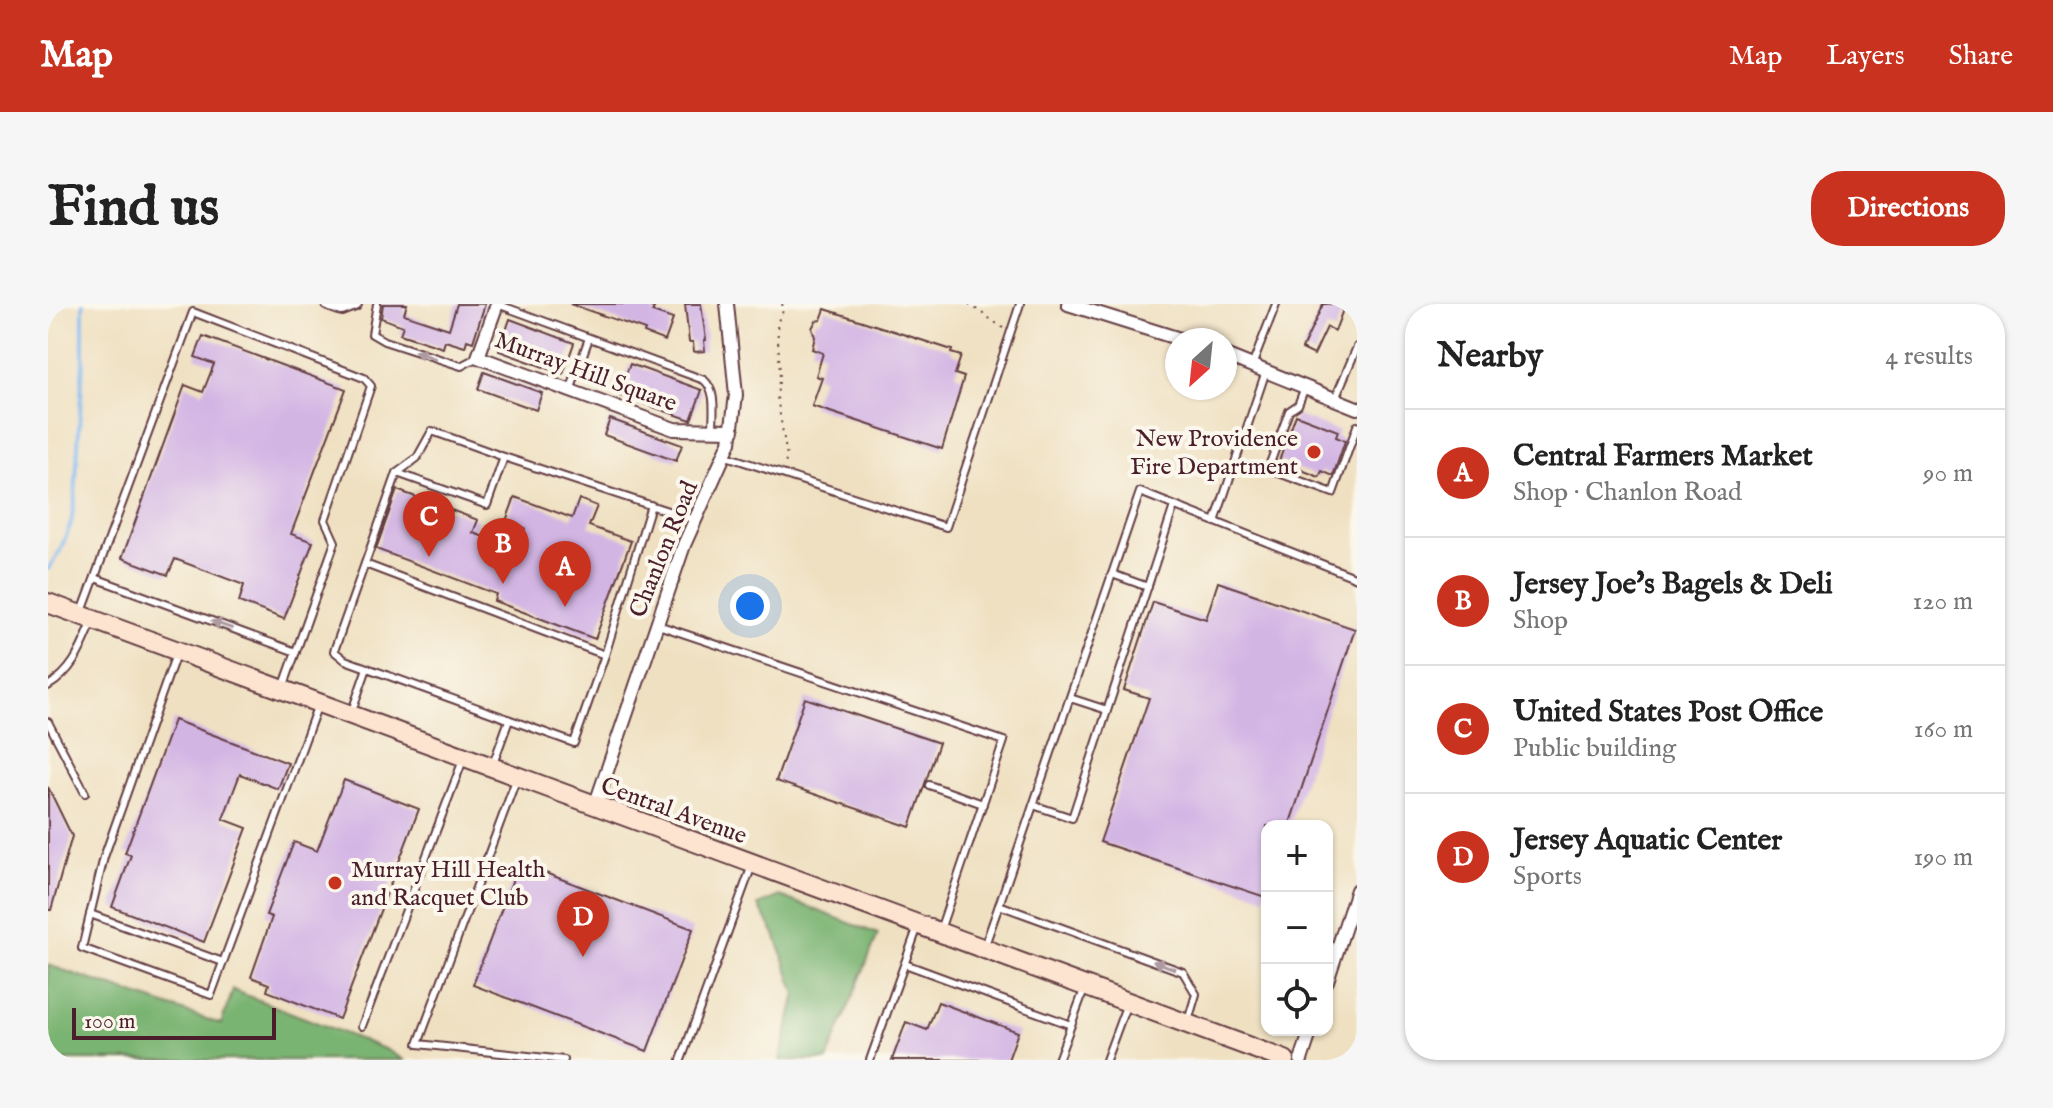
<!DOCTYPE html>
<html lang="en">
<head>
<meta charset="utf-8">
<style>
  body { margin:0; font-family:"IM FELL English",serif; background:#f6f6f6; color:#222 }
  .controls { position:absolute; right:24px; bottom:24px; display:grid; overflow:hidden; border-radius:16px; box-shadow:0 2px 6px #0004 }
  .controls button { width:72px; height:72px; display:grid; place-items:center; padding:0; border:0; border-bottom:2px solid #e0e0e0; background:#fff; color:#222; font:40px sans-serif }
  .compass { position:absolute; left:1117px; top:24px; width:72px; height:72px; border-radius:50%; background:#fff; box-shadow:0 2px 6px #0004; rotate:207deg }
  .scale { position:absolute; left:24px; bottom:20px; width:204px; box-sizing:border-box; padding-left:8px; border:4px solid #4a1f2b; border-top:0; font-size:22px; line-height:28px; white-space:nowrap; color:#4a1f2b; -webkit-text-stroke:6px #fbf7ec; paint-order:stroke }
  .you { position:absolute; left:702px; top:302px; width:28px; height:28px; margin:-20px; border:6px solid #fff; border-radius:50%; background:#1a73e8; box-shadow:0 0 0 12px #1a73e833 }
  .badge { display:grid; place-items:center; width:52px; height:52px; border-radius:50%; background:#c8321e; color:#fff; font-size:26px; font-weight:700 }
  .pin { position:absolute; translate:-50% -66px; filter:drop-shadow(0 2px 4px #0008) }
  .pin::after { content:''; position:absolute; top:42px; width:28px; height:24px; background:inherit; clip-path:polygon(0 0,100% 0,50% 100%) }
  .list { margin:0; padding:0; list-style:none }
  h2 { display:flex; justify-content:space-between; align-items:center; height:104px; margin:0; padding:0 32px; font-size:34px }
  h2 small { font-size:26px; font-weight:400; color:#767676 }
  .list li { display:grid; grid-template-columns:52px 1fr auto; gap:24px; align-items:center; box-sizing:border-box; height:128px; padding:0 32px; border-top:2px solid #e0e0e0 }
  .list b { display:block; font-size:30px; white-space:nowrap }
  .list p { margin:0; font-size:26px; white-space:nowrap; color:#767676 }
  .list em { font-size:26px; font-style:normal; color:#767676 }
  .icon { flex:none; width:44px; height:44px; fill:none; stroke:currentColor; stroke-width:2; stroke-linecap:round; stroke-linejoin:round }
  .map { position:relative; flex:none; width:1309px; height:756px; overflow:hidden; border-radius:32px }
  header { display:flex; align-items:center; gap:48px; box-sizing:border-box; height:112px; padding:0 40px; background:#c8321e; color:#fff }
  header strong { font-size:38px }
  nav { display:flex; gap:44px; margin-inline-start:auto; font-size:28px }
  .intro { display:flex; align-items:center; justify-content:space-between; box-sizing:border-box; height:192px; padding:0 48px }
  h1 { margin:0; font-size:56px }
  .button { padding:20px 36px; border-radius:32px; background:#c8321e; color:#fff; font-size:28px; font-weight:700 }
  main { display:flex; gap:48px; padding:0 48px }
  aside { flex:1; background:#fff; border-radius:32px; box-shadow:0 2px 6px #0004 }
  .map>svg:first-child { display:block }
  .forest { fill:#7ab472; stroke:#626a4e; stroke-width:2 }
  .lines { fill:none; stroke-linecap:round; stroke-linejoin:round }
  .stream { stroke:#81b9f1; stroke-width:4 }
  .building { fill:#d3b5e4 }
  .lane-casing { stroke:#633c42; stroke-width:10 }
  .street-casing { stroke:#633c42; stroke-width:16 }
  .secondary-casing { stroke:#633c42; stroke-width:22 }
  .path { stroke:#633c42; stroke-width:2; stroke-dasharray:2 6; stroke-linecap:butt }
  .lane { stroke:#fff; stroke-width:6 }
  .street { stroke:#fff; stroke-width:12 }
  .secondary { stroke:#fde4d0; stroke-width:18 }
  .oneway { fill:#ae9aa0 }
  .poi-dot { fill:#c8321e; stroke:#fbf7ec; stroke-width:3 }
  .labels { text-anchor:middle; stroke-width:8; stroke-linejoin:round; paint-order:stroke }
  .street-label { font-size:24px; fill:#4a1f2b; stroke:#fbf7ec }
  .poi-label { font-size:24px; fill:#4a1f2b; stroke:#fbf7ec; text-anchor:end }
</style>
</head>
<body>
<header>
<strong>Map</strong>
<nav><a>Map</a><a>Layers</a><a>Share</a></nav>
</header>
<div class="intro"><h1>Find us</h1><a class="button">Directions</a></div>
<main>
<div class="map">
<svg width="1309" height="756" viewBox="0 0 1309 756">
  <rect width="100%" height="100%" fill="#fbf7ec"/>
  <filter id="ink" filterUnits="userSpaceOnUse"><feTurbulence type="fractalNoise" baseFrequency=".0125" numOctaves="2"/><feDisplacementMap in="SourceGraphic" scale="16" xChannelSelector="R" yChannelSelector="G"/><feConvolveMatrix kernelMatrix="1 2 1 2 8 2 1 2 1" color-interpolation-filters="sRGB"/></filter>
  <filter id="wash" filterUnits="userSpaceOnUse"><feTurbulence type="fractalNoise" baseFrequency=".006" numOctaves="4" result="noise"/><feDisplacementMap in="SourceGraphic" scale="32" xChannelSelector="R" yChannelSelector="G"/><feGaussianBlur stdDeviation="1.8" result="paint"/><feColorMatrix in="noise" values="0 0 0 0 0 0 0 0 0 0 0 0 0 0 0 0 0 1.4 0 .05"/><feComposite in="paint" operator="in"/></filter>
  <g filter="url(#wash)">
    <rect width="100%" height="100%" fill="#efe0c1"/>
    <!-- forest -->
    <g class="forest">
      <path d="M732 592 830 630 779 756H732L748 690 727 630 710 601Z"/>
      <path d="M0 661 173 720 185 686 339 746 356 756H0Z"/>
    </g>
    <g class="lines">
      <!-- stream -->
      <path class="stream" d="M0 265 12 247 23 219 27 193 35 58V0"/>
    </g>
    <g id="blocks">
      <!-- building -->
      <g class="building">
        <path d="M335 0H359L356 10 401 25 409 0H437L425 38 419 36 417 43 397 37 395 44 352 30 355 22 333 14Z"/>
        <path d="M522 0H595L606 4 604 8 625 15 617 37 596 29 597 26Z"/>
        <path d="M637 0H653L658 36H656L657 47 646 48 645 38H641Z"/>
        <path d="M1275 0H1297L1287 27 1279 23 1266 51 1254 45Z"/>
        <path d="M777 5 904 46 903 49 913 52 907 70 916 73 894 145 764 102 774 74 768 72 775 49 764 45 767 33 764 24 768 17 773 16Z"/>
        <path d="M462 15 526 39 515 70 451 47Z"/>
        <path d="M155 32 298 85 243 230 265 238 236 315 191 298 196 281 127 255 120 271 74 254 137 81 155 88 166 60 147 53Z"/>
        <path d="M582 60 654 86 643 116 570 91Z"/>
        <path d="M436 68 494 89 488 106 430 85Z"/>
        <path d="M1248 111 1290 127 1288 133 1297 137 1285 172 1274 167 1271 173 1231 157Z"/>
        <path d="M562 115 634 141 628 157 556 131Z"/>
        <path d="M349 186 430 216 425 229 469 245 477 224 458 217 467 193 524 214 531 195 549 202 541 222 583 237 547 335 446 297 448 290 328 245Z"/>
        <path d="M1170 278 1307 325 1241 522H1219L1217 593 1052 538 1101 394 1076 386 1105 298 1158 315Z"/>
        <path d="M757 394 891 439 862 523 728 477Z"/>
        <path d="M126 416 240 459 230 485 192 470 175 515 199 524 156 638 64 603 83 551 77 549Z"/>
        <path d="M296 476 371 505 291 715 219 687 221 680 203 673 224 613 218 611 246 538 269 547Z"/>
        <path d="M0 483 24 532 3 606H0Z"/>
        <path d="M471 559 645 625 599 747 425 681Z"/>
        <path d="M890 698 970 728 960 756H844L858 718 879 726Z"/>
      </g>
    </g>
  </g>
  <g filter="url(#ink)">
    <use href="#blocks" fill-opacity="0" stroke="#633c42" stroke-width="2"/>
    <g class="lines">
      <defs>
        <g id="lane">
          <path d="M329 0 324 30 336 37 413 62 430 53"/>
          <path d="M449 0 656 76C669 87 665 109 665 125"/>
          <path d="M1204 62 1228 0"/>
          <path d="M1257 83 1250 101 1241 107 1220 165 1285 189 1309 122"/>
          <path d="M522 87 541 34"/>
          <path d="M1287 95 1309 43"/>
          <path d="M678 152 898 223 972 0"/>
          <path d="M349 169 369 154 384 127 456 153"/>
          <path d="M603 201 557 351 526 439 297 356 286 347 349 169 439 201 456 153 647 216"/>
          <path d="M1167 218 1218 67"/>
          <path d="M317 260 557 351"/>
          <path d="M1064 270 1100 283"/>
          <path d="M47 274 248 348"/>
          <path d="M34 308 145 8 316 74 323 82 277 216 287 238 235 384"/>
          <path d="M610 321 956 437 892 626"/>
          <path d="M128 350 56 553 34 644 163 691 269 403"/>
          <path d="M0 382C25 367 33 345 44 319"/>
          <path d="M1022 394 1059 406"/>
          <path d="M304 407 319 364"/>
          <path d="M0 418 37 489"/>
          <path d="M445 460 461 416"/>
          <path d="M468 476 370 740 516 756"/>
          <path d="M881 481 935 500"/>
          <path d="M985 501 1024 514 1126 202"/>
          <path d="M951 601 1092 188 1309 274"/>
          <path d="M42 610 175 658"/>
          <path d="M937 641 951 601 1135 668 1148 690 1140 717"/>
          <path d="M857 660 1023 721"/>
          <path d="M314 722 415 456"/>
          <path d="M633 756 703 564"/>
          <path d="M822 756 869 625"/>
          <path d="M1010 756 1036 686"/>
          <path d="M1058 756 1078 702"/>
        </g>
        <g id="street">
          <path d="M280 0 294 5 307 0"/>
          <path d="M449 0 430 53 626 125 685 126"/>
          <path d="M1020 0 1135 36"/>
          <path d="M1177 51 1309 104"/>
          <path d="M547 502 636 241 682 138 688 91 679 0"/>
          <path d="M1279 677 1309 586"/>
          <path d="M1253 756 1263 726"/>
        </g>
        <path id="secondary" d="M0 299 1237 756"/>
      </defs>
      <!-- lane casing -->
      <use href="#lane" class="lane-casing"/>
      <!-- street casing -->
      <use href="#street" class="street-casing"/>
      <!-- secondary casing -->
      <use href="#secondary" class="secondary-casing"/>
      <!-- path -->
      <g class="path">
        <path d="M734 0 736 5 729 19 732 69 729 93 739 153 737 160"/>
        <path d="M921 0 955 24"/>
      </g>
      <!-- lane -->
      <use href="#lane" class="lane"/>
      <!-- street -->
      <use href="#street" class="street"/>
      <!-- secondary -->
      <use href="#secondary" class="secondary"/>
    </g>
    <!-- one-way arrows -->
    <defs><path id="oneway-solid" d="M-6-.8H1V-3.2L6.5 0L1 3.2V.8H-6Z" transform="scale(2)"/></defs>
    <g class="oneway">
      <use href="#oneway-solid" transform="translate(377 51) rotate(-161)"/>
      <use href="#oneway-solid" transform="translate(174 321) rotate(-160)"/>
      <use href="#oneway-solid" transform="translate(1116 661) rotate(-160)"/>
    </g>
  </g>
  <!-- markers -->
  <g class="poi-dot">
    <circle cx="1266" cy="148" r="8"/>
    <circle cx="287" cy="579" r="8"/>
  </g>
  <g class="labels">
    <!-- street labels -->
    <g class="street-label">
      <text transform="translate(538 67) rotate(20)" y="8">Murray Hill Square</text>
      <text transform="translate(615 245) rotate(-68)" y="8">Chanlon Road</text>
      <text transform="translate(626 506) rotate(20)" y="8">Central Avenue</text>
    </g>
    <!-- poi labels -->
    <g class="poi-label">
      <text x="1250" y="142">New Providence<tspan x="1250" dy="28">Fire Department</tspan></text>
      <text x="303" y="573" text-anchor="start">Murray Hill Health<tspan x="303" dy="28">and Racquet Club</tspan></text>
    </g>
  </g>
</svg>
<div class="controls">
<button>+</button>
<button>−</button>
<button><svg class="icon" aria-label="locate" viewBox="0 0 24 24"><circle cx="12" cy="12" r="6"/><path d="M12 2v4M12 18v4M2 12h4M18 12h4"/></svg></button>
</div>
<svg class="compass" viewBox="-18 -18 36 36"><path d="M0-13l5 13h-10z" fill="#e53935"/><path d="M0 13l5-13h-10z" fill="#767676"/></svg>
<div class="scale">100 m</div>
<div class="you"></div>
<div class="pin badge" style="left:517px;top:303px">A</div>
<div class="pin badge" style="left:455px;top:280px">B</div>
<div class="pin badge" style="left:381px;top:253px">C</div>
<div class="pin badge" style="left:535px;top:653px">D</div>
</div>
<aside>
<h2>Nearby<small>4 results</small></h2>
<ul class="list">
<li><span class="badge">A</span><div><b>Central Farmers Market</b><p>Shop · Chanlon Road</p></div><em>90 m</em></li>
<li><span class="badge">B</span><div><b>Jersey Joe's Bagels &amp; Deli</b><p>Shop</p></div><em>120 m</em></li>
<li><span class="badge">C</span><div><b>United States Post Office</b><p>Public building</p></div><em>160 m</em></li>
<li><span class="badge">D</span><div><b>Jersey Aquatic Center</b><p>Sports</p></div><em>190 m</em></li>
</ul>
</aside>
</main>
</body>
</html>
